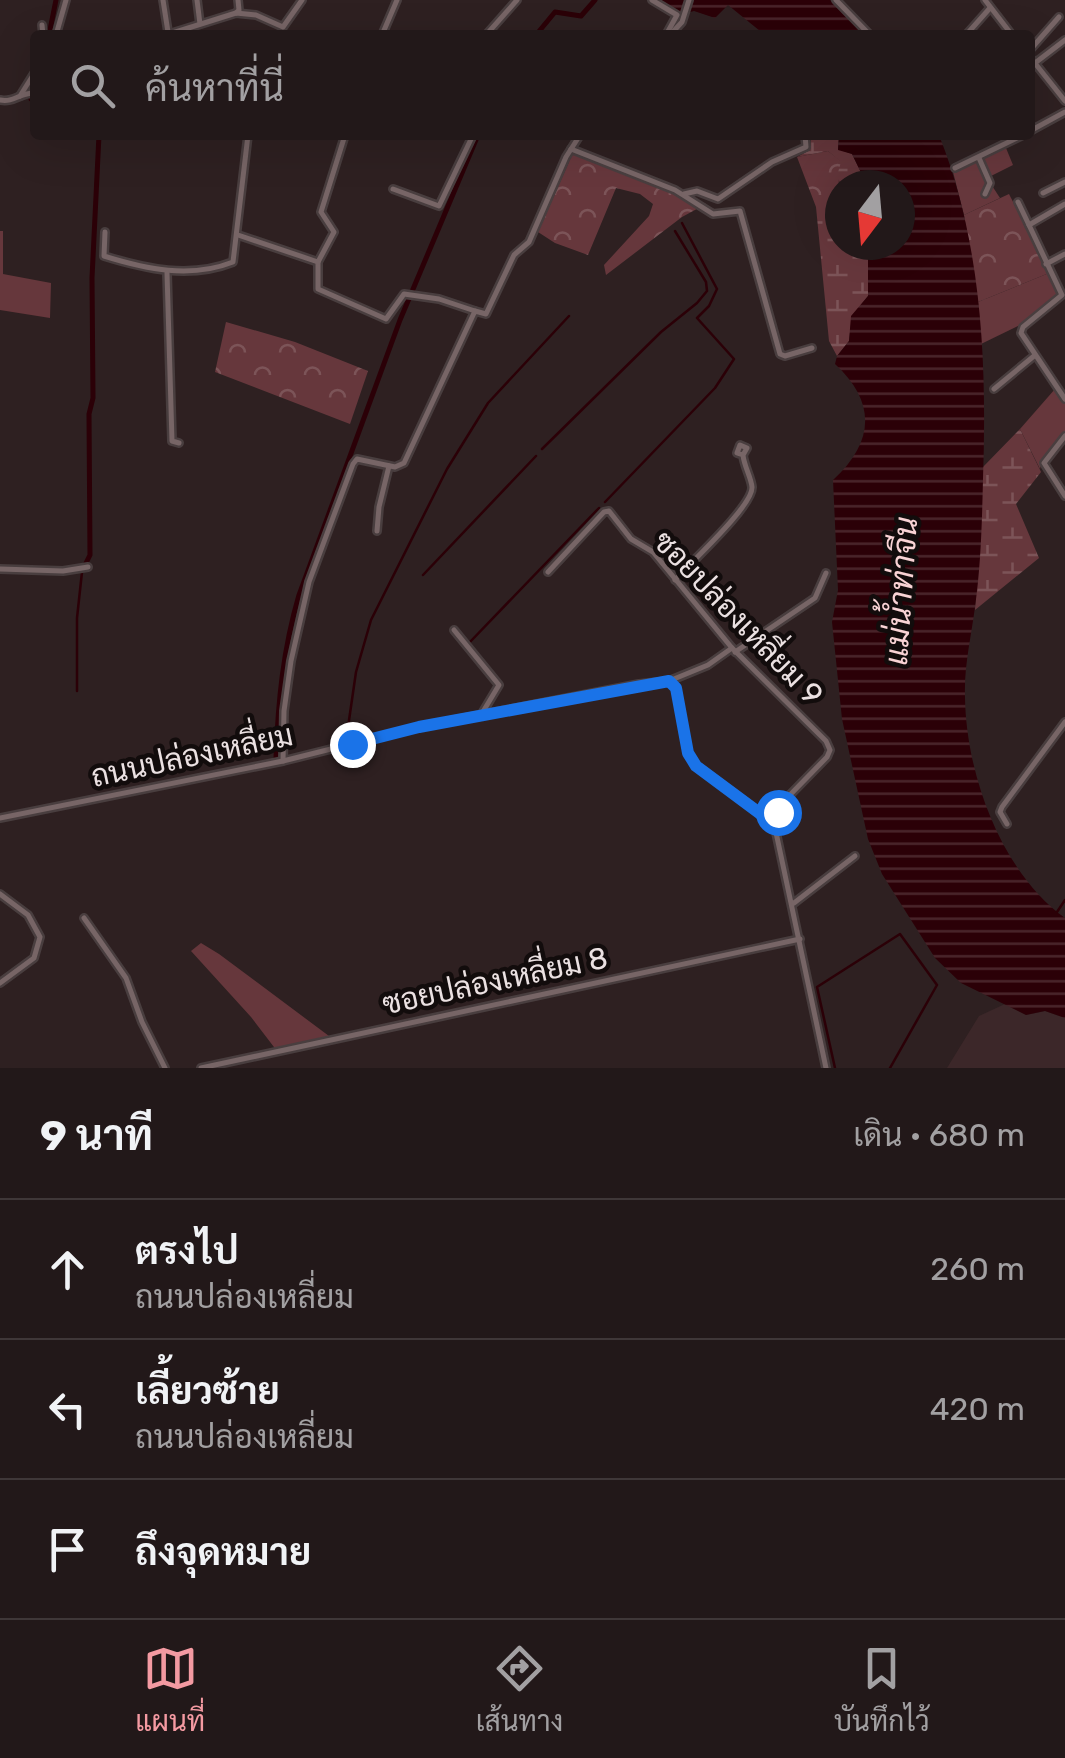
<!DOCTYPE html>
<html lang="th">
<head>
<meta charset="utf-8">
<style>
  body { margin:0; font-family:Rubik,Sarabun,sans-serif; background:#2a2122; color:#f1f3f6 }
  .compass { position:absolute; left:825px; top:170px; width:90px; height:90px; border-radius:50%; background:#221819; box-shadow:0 10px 40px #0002; rotate:196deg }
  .stop { position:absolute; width:30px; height:30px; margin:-22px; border:8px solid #1a73e8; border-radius:50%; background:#fff }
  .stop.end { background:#1a73e8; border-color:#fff; box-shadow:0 2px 10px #0008 }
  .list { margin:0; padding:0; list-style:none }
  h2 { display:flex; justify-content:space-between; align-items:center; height:130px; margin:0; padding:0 40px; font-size:42px }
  h2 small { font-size:32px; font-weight:400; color:#a2a0a2 }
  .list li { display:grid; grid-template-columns:65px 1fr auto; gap:30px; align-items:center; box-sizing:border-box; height:140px; padding:0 40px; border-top:2px solid #3f3738 }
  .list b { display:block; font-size:38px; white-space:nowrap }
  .list p { margin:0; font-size:32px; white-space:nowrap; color:#a2a0a2 }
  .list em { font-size:32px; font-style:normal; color:#a2a0a2 }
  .icon { flex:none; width:55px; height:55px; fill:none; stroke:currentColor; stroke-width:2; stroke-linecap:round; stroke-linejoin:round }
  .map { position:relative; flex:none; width:1065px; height:1068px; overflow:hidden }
  .search { position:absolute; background:#221819; box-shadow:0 10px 40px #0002; left:30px; right:30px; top:30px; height:110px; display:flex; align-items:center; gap:25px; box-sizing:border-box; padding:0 35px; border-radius:10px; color:#a2a0a2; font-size:38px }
  .sheet { height:550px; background:#221819 }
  nav { display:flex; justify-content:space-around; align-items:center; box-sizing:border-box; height:140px; border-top:2px solid #3f3738; background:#221819; font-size:28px; color:#a2a0a2 }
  nav a { display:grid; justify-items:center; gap:5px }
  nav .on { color:#f49aa2 }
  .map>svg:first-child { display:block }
  .built { fill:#3c2729 }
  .grass { fill:#66373c }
  .forest { fill:url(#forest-crowns) }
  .wetland { fill:url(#wetland-marsh) }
  .water { fill:url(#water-rules) }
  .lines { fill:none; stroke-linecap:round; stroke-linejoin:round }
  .stream { stroke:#2b0007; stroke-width:2.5 }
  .canal { stroke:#2b0007; stroke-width:5 }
  .minor-casing { stroke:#493e3f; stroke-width:10 }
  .minor { stroke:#776566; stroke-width:5 }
  .route { stroke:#1a73e8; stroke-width:12 }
  .labels { text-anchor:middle; stroke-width:9; stroke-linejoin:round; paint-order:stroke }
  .street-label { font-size:30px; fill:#ebe1e2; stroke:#120c0c }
  .water-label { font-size:32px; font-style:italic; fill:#f9d3d5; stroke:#120c0c }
</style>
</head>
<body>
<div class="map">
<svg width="1065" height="1068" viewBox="0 0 1065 1068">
  <defs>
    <pattern id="forest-crowns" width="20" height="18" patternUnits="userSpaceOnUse" patternTransform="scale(2.5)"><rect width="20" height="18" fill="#66373c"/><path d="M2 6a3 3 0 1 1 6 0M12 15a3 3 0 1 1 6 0" fill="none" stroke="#7c5458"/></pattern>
    <pattern id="wetland-marsh" width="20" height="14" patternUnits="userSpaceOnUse" patternTransform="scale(2.5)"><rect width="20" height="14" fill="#66373c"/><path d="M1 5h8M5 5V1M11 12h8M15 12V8" fill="none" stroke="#7c5458"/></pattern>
    <pattern id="water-rules" width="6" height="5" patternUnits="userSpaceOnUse" patternTransform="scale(2.5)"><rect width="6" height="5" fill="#2b0007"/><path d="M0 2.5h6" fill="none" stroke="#4a252b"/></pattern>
  </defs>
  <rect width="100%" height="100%" fill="#2e2021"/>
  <!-- built -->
  <path class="built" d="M1005 1004 1026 1015 1045 1011 1065 1018V1068H947L979 1016Z"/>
  <!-- grass -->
  <g class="grass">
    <path d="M1006 148 1013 165 987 178 1000 198 964 215 952 168 972 159 976 162Z"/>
    <path d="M0 231H3V274L51 283 50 318 0 310Z"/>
    <path d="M1049 273 1058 297 1020 325 981 344 978 302Z"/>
    <path d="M1055 389 1065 403V434L1042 461 1040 469 1020 429Z"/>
    <path d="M201 943 219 954 329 1036 277 1051 251 1017 191 951Z"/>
  </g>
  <!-- forest -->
  <g class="forest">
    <path d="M576 146 706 204 682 217 606 275 604 265 649 216 653 204 640 194 616 188 588 255 555 243 538 232Z"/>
    <path d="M828 151 842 162C836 180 840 199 840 220L827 207H816L797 157Z"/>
    <path d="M1009 194 1049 273 978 302 964 215Z"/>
    <path d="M226 322 295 342 368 371 350 424 215 372Z"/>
  </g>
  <!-- wetland -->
  <g class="wetland">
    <path d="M816 135H839L838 149 852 154 867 185H841L837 176 841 162 828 151 797 157 810 150 811 137Z"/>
    <path d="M816 207H827L840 220V245H868V296L852 316 849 341 837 356 829 341Z"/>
    <path d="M1020 429 1041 472 1016 504 1039 558 975 610 983 467Z"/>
  </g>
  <!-- water -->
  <g class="water">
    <path d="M660 0H830L865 35H765L728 5 715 18 694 11 683 14Z"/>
    <path d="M839 135H939C982 243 987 363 983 479 982 521 981 565 975 607 971 638 964 666 965 697 966 774 1001 872 1065 918V1018L1045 1011 1026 1015 961 983 935 958 882 874 868 839 842 719 832 622 838 590 833 480C874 442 877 403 835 364L837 356 849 341 851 316 868 296V245H900V185H867L852 154 838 150Z"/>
  </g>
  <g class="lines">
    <!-- stream -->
    <g class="stream">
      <path d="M542 449 661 332 697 303 707 291 706 282 675 231"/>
      <path d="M605 502 715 388 734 359 697 318 709 306 717 289 682 223"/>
      <path d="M423 575 536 456"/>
      <path d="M469 643 599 508"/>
      <path d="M77 691V618L82 572"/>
      <path d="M346 741 356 672 371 620 447 469 488 403 569 316"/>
      <path d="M1057 912 1065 900"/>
      <path d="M835 1068 817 987 900 934 937 985 890 1068"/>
    </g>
    <!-- canal -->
    <g class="canal">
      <path d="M49 35 56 0"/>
      <path d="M536 35 555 12 581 16 595 0"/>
      <path d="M35 82 30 90 31 99 35 101"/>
      <path d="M86 563 90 555 89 414 93 398 92 278 99 135"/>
      <path d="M276 758C278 701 283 650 299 595L400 320 478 135"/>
    </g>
    <defs>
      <g id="minor">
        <path d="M163 0 168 32"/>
        <path d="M197 0 200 24"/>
        <path d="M652 0 677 15 666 35"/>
        <path d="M836 0 870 35"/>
        <path d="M985 0 1012 35"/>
        <path d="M236 13 239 10 238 0"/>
        <path d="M42 25 43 35"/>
        <path d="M56 35 66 0"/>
        <path d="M166 35 236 13 256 15 283 27 302 0"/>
        <path d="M382 35 397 0"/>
        <path d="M486 35 517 0"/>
        <path d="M670 35 682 22 689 0"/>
        <path d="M966 35 990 8"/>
        <path d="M1030 50 1059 17"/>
        <path d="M1030 57 1065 101"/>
        <path d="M1035 63 1065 40"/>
        <path d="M20 96 35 72"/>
        <path d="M0 100C14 103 21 92 35 93"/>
        <path d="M1030 131 1065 112"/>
        <path d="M345 135 321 212 334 232 318 262V289L386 319 404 294 439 299 475 311"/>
        <path d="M571 149 675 190 713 214 740 211 780 354 785 356 812 348"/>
        <path d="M979 158 990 183 985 194"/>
        <path d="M955 168 1023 135"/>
        <path d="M393 189 439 206 473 135"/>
        <path d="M1043 193 1065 182"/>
        <path d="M684 194 697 191 718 199 772 162 806 147 805 135"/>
        <path d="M1018 202 1029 225"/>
        <path d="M1065 204 1029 225 1062 295 1023 327 1021 333 1065 399"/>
        <path d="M105 232 104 256C146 269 190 279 233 262L248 135"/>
        <path d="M238 235 318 262"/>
        <path d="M1046 264 1065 254"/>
        <path d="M167 273 172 441 179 443"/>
        <path d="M994 389 1034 356"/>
        <path d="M1065 436 1044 463 1065 496"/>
        <path d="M377 531 379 507 389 466"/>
        <path d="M0 569 63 571 88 567"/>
        <path d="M548 572 604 512 609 511 631 539 653 552 732 648 826 741 830 750 827 757 785 800 774 823"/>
        <path d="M675 580C690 563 753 506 752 487 751 477 744 466 743 455L737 453 740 445 747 448 743 455"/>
        <path d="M454 630 499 685 481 715"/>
        <path d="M735 652 815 598 826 573"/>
        <path d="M669 681 708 665 732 648"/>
        <path d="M283 761 284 711 291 661 309 582 353 464 357 459 395 467 404 463 475 311 486 314 514 255 529 242 566 157 580 135"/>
        <path d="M0 818 283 761 419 727 639 684 669 681 676 688 688 753 697 766 774 823 826 1068"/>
        <path d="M1007 824 1000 812 1002 807 1065 722"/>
        <path d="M0 894 28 915 40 937 34 958 0 983"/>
        <path d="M794 903 855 856"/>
        <path d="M84 918 126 978 142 1022 165 1068"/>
        <path d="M201 1068 800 939"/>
      </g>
    </defs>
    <!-- minor casing -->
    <use href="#minor" class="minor-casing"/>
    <!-- minor -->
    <use href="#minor" class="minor"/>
  </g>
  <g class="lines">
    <!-- route -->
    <path class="route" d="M352 744 419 727 669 681 676 688 688 753 696 766 774 824 778 812"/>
  </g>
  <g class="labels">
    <!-- street labels -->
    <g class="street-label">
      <text transform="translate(738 618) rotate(46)" y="10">ซอยปล่องเหลี่ยม 9</text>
      <text transform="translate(192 756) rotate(-12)" y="10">ถนนปล่องเหลี่ยม</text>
      <text transform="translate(495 981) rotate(-12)" y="10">ซอยปล่องเหลี่ยม 8</text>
    </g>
    <!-- water labels -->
    <g class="water-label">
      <text transform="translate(901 591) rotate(-86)" y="11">แม่น้ำท่าจีน</text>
    </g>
  </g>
</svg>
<svg class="compass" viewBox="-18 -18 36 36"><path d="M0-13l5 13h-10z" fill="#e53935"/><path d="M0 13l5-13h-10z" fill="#a2a0a2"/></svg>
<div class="stop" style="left:778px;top:812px"></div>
<div class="stop end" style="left:352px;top:744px"></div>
<div class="search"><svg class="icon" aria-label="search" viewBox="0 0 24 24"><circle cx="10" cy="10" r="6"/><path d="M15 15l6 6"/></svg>ค้นหาที่นี่</div>
</div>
<section class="sheet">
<h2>9 นาที<small>เดิน · 680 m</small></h2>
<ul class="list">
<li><svg class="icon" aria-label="ahead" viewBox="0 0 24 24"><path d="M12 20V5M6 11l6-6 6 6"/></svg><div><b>ตรงไป</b><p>ถนนปล่องเหลี่ยม</p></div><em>260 m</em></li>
<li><svg class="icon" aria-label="left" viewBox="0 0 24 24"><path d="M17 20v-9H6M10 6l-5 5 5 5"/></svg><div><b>เลี้ยวซ้าย</b><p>ถนนปล่องเหลี่ยม</p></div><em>420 m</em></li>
<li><svg class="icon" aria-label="arrive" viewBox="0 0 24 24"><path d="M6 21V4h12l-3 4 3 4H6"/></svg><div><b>ถึงจุดหมาย</b></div></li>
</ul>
</section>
<nav>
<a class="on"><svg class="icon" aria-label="map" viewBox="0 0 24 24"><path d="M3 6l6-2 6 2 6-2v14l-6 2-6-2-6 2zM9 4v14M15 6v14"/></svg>แผนที่</a>
<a><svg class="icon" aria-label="directions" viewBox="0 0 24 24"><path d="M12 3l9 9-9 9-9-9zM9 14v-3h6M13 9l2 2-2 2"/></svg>เส้นทาง</a>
<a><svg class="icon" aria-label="saved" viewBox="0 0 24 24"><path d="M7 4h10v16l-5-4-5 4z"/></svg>บันทึกไว้</a>
</nav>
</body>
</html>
